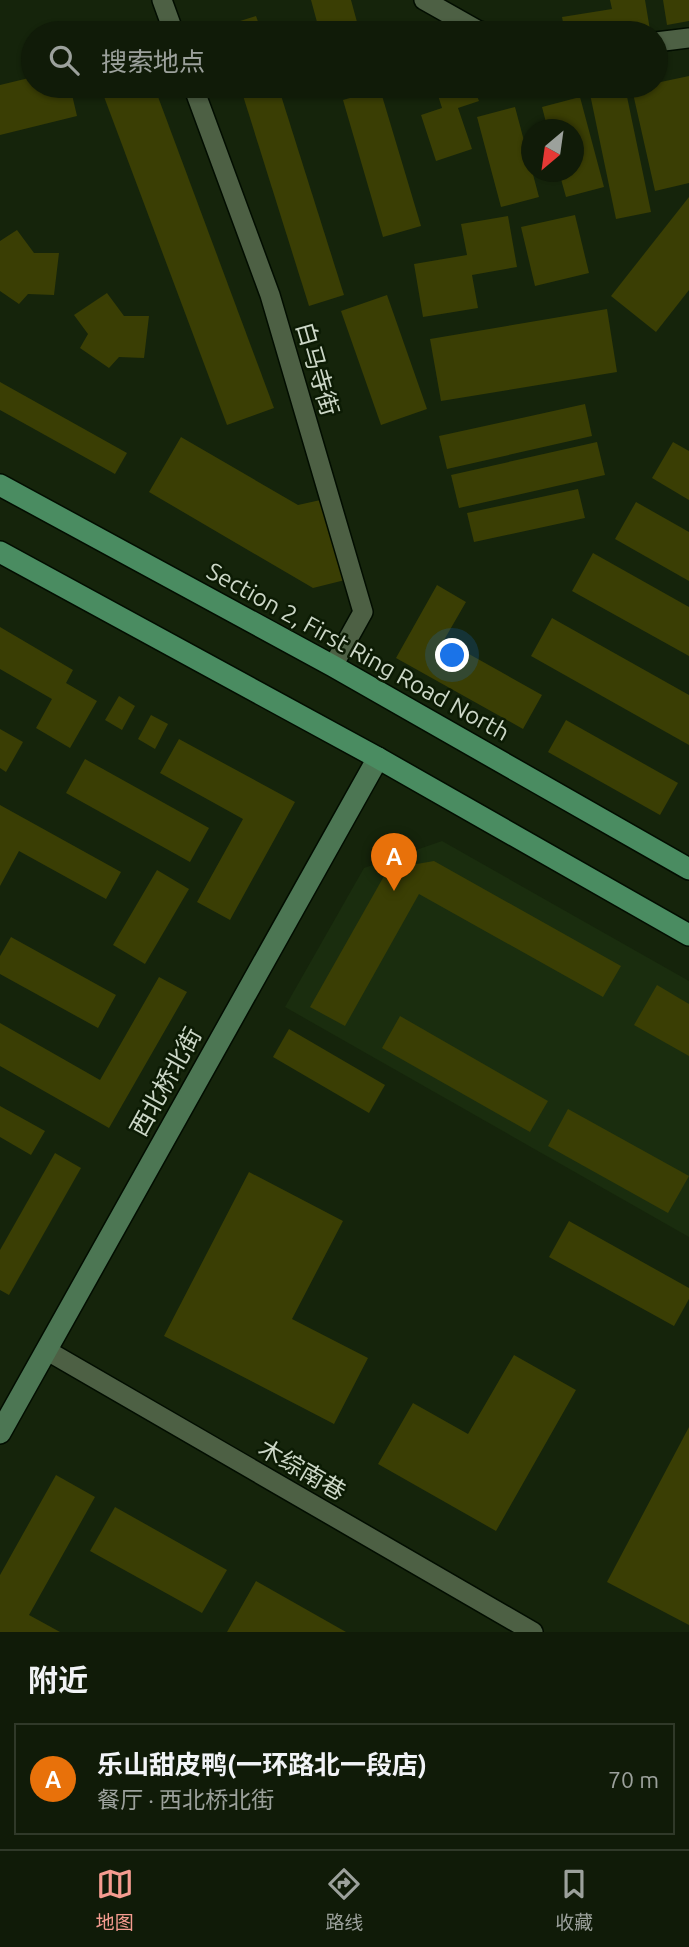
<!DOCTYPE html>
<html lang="zh">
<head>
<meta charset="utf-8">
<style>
  body { margin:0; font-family:Ubuntu,"Noto Sans SC",sans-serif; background:#192412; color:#f1f3f6 }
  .compass { position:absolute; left:521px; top:119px; width:63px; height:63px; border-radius:50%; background:#101b08; box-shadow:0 2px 5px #0004; rotate:209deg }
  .you { position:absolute; left:453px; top:656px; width:24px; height:24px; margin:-18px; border:5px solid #fff; border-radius:50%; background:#1a73e8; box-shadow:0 0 0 10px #1a73e833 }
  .badge { display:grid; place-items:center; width:46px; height:46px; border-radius:50%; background:#f59c90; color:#fff; font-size:23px; font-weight:700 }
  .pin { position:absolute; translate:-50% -58px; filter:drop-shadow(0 2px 4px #0008) }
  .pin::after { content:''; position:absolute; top:37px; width:24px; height:21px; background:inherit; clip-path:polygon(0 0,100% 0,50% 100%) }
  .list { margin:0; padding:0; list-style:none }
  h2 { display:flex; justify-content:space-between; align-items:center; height:91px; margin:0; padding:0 28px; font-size:30px }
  h2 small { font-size:23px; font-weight:400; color:#9ca19c }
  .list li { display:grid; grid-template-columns:46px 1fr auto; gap:21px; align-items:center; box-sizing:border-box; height:112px; margin:0 14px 14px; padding:0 14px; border:2px solid #303929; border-radius:0px }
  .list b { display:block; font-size:26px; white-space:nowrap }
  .list p { margin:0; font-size:23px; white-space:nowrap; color:#9ca19c }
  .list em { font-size:23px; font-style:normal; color:#9ca19c }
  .icon { flex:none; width:38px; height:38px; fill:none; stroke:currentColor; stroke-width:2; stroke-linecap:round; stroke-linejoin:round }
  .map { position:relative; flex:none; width:689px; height:1632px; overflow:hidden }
  .search { position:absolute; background:#101b08; box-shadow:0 2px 5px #0004; left:21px; right:21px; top:21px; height:77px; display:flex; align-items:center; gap:18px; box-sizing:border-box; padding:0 24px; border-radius:38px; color:#9ca19c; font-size:26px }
  .sheet { height:217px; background:#101b08 }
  nav { display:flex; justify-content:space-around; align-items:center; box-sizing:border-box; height:98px; border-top:2px solid #303929; background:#101b08; font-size:19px; color:#9ca19c }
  nav a { display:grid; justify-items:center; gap:4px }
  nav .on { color:#f59c90 }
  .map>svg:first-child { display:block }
  .built { fill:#1a2d0e }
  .building { fill:#3a3e04 }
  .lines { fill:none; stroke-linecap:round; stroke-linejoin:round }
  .street-casing { stroke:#020d00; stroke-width:22 }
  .secondary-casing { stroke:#020d00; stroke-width:24 }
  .primary-casing { stroke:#020d00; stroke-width:24 }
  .street { stroke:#4d6044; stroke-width:19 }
  .secondary { stroke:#4c7653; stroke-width:21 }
  .primary { stroke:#4a8c61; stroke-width:21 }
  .labels { text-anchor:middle; stroke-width:5; stroke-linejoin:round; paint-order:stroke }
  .street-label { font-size:24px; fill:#ccd7c7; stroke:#0c1b04 }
</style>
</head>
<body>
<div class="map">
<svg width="689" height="1632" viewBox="0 0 689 1632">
  <rect width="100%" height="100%" fill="#15240b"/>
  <!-- built -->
  <path class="built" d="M442 841 689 981V1237L285 1007 364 868Z"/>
  <!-- building -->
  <g class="building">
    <path d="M311 0H351L360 33H320Z"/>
    <path d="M610 0H645L650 30 616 33 615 27 576 33H565L562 17 612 9Z"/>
    <path d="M663 0H689V21L667 25Z"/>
    <path d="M256 16 262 33H223L221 27Z"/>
    <path d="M689 76V183L655 191 632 89 656 86V83Z"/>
    <path d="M33 77V86H70L77 116 0 135V85Z"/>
    <path d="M100 86H154L274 408 227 425Z"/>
    <path d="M240 86H278L344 295 309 306Z"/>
    <path d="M435 86H473L479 101 458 108 472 149 436 161 421 115 442 108Z"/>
    <path d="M625 87 651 212 616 219 590 94Z"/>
    <path d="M380 89 421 226 383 237 343 100Z"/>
    <path d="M580 97 604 187 566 197 559 172H574V130H548L542 107Z"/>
    <path d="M515 107 539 197 501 207 477 117Z"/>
    <path d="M689 197V290L656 332 611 296Z"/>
    <path d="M575 215 589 273 535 286 521 227Z"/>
    <path d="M508 216 517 267 472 275 478 308 423 317 414 264 467 255 461 224Z"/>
    <path d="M17 230 34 253H59L54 295 28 294 19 304 0 291V241Z"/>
    <path d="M107 293 124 316H149L144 358 119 357 109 368 80 348 88 334 74 315Z"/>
    <path d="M387 295 427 409 381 425 341 311Z"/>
    <path d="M607 309 617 372 441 401 430 339Z"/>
    <path d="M0 382 127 453 115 474 0 410Z"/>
    <path d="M585 404 592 436 447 469 439 436Z"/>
    <path d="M181 437 298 505 325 499 345 580 313 588 149 492Z"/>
    <path d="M597 442 605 475 459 508 451 475Z"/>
    <path d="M673 442 689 451V500L652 478Z"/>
    <path d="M578 489 585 518 474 542 467 513Z"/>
    <path d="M636 502 689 532V581L615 539Z"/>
    <path d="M593 553 689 607V656L572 591Z"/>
    <path d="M437 585 466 602 444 640 542 695 523 729 396 658Z"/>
    <path d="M552 618 689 695V745L531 656Z"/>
    <path d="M0 627 73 670 66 683 97 701 70 748 36 728 52 699 0 669Z"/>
    <path d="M119 696 135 706 122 730 105 720Z"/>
    <path d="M151 715 168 724 155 749 138 739Z"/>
    <path d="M566 720 678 783 660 815 548 752Z"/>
    <path d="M0 729 23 742 6 772 0 768Z"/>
    <path d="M179 739 295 802 230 920 197 902 243 819 160 773Z"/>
    <path d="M85 759 209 828 190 862 66 793Z"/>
    <path d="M0 805 121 872 106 899 19 851 0 886Z"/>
    <path d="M434 861 621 966 603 997 419 894 345 1026 310 1007 388 869Z"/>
    <path d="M157 870 189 889 145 964 113 945Z"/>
    <path d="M11 937 116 995 98 1028 0 974V956Z"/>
    <path d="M159 977 187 992 109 1128 0 1066V1023L100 1080Z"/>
    <path d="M657 985 689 1004V1056L634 1025Z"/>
    <path d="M400 1016 548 1101 530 1132 382 1048Z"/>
    <path d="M289 1029 385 1085 369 1113 273 1057Z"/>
    <path d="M0 1106 45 1131 31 1155 0 1137Z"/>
    <path d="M568 1109 689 1176 668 1213 548 1146Z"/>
    <path d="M55 1153 81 1168 9 1295 0 1290V1250Z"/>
    <path d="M249 1172 343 1221 292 1319 368 1358 334 1424 164 1336Z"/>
    <path d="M569 1221 689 1288V1299L674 1326 549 1257Z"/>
    <path d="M514 1355 576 1390 496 1531 378 1464 413 1403 468 1434Z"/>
    <path d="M689 1427V1625L607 1582Z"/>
    <path d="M56 1475 95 1497 29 1615 60 1632H0V1575Z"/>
    <path d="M115 1507 227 1570 202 1613 90 1551Z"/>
    <path d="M256 1581 346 1632H227Z"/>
  </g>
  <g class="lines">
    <defs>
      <g id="street">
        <path d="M162 0 174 33"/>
        <path d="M424 0 479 31 487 33"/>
        <path d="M656 42 689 38"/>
        <path d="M193 86 270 295 363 612 333 666"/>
        <path d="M46 1350 533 1632"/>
      </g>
      <path id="secondary" d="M0 1433 378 758"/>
      <g id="primary">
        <path d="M0 485 333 666 689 869"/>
        <path d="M0 552 378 758 689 935"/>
      </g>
    </defs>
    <!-- street casing -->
    <use href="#street" class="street-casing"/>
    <!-- secondary casing -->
    <use href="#secondary" class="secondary-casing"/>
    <!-- primary casing -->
    <use href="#primary" class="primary-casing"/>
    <!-- street -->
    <use href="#street" class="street"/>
    <!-- secondary -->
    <use href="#secondary" class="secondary"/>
    <!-- primary -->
    <use href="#primary" class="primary"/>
  </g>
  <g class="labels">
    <!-- street labels -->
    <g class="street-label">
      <text transform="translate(317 369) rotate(74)" y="8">白马寺街</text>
      <text transform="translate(358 652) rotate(29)" y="8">Section 2, First Ring Road North</text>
      <text transform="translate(166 1082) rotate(-61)" y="8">西北桥北街</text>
      <text transform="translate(302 1470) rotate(30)" y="8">木综南巷</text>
    </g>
  </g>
</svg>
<svg class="compass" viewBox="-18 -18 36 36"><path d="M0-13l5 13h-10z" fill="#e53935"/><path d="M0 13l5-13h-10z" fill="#9ca19c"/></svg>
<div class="you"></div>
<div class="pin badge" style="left:394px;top:891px;background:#e8710a">A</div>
<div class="search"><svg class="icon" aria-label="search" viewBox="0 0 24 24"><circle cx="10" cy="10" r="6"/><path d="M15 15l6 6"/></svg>搜索地点</div>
</div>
<section class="sheet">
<h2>附近<small></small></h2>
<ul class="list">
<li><span class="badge" style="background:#e8710a">A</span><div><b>乐山甜皮鸭(一环路北一段店)</b><p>餐厅 · 西北桥北街</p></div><em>70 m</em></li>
</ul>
</section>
<nav>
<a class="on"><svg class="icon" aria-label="map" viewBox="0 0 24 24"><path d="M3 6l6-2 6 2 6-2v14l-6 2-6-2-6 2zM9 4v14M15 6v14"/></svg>地图</a>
<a><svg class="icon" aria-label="directions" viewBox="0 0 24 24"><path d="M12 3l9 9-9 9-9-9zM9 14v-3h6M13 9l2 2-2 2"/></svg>路线</a>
<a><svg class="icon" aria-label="saved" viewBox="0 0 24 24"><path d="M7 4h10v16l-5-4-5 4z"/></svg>收藏</a>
</nav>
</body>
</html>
